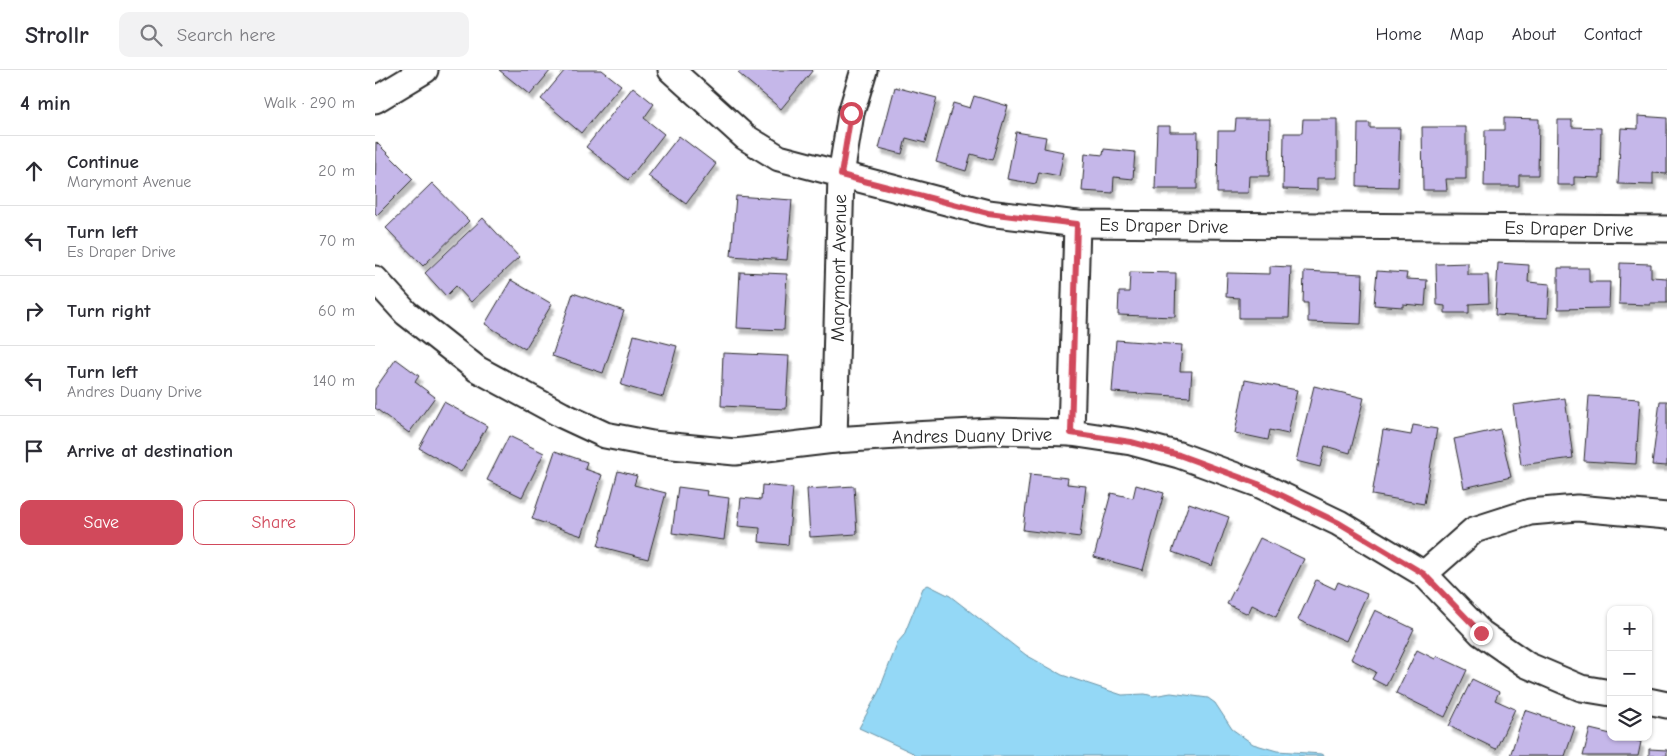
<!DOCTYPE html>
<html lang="en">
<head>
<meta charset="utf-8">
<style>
  body { margin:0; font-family:"Comic Neue",sans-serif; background:#f2f2f3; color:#2b2b33 }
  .controls { position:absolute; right:15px; bottom:15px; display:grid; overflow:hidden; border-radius:10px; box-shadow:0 1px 4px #0004 }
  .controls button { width:45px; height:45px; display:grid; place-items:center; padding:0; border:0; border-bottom:1px solid #e1e1e2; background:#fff; color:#2b2b33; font:25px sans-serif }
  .stop { position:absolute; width:15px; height:15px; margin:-11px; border:4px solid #d1495b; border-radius:50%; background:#fff }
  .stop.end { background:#d1495b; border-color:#fff; box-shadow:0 1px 5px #0008 }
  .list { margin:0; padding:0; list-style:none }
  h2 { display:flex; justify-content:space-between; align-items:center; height:65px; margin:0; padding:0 20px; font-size:21px }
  h2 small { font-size:16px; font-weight:400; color:#7c7c81 }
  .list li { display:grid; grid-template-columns:32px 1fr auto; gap:15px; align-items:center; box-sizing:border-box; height:70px; padding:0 20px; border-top:1px solid #e1e1e2 }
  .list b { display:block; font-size:19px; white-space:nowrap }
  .list p { margin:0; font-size:16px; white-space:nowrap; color:#7c7c81 }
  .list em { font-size:16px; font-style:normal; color:#7c7c81 }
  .actions { display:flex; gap:10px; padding:15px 20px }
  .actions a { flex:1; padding:11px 0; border:1px solid #d1495b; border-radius:10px; text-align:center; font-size:18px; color:#d1495b }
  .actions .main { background:#d1495b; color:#fff }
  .icon { flex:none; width:28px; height:28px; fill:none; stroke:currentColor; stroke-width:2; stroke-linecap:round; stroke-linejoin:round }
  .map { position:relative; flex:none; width:1292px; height:686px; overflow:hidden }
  header { display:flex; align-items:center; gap:30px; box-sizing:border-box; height:70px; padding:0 25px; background:#fff; border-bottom:1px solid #e1e1e2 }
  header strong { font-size:24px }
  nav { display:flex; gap:28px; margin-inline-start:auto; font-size:18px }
  .search { width:350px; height:45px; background:#f2f2f3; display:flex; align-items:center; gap:12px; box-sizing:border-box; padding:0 18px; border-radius:10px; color:#7c7c81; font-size:19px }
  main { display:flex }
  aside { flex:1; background:#fff }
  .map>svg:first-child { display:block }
  .water { fill:#94d8f6; stroke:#6a93a5 }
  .building { fill:#c5b7e9; stroke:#2b2b2b; filter:url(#shadow) }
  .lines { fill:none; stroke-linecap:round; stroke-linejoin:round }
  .minor-casing { stroke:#2b2b2b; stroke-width:29 }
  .minor { stroke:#fff; stroke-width:25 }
  .route { stroke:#d1495b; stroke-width:6 }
  .labels { text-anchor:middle; stroke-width:4.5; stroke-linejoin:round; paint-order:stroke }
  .street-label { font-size:19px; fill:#2b2b2b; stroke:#fff }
</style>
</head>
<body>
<header>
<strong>Strollr</strong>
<div class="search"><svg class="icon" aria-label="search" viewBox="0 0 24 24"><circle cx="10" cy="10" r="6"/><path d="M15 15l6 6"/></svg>Search here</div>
<nav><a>Home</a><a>Map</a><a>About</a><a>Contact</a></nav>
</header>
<main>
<aside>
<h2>4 min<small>Walk · 290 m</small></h2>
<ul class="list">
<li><svg class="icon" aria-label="ahead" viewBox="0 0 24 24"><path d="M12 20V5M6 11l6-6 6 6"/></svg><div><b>Continue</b><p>Marymont Avenue</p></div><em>20 m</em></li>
<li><svg class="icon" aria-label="left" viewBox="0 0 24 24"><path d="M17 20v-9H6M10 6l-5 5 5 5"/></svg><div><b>Turn left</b><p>Es Draper Drive</p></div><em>70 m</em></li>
<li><svg class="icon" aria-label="right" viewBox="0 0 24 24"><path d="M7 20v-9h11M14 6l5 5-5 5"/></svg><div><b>Turn right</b></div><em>60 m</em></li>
<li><svg class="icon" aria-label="left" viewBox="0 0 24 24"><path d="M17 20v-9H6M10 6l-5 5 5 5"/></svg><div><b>Turn left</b><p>Andres Duany Drive</p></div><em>140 m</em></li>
<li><svg class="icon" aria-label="arrive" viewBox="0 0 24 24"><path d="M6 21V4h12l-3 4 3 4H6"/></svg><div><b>Arrive at destination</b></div></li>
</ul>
<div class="actions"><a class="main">Save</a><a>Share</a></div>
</aside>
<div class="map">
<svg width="1292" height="686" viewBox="0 0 1292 686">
  <defs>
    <filter id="shadow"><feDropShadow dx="3" dy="5.5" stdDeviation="1" flood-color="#0004"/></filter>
  </defs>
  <rect width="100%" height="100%" fill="#fff"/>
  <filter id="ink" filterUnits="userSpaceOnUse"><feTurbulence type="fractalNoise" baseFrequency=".02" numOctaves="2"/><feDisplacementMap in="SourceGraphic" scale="10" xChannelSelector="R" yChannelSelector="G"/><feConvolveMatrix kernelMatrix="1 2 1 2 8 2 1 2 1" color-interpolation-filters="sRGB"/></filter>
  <g filter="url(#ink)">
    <!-- water -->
    <path class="water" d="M553 515 575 526 651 585 687 605 747 625 770 624 778 626 796 623 833 628 840 633 857 659 878 674 902 681 947 684 950 686H540L536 682 484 658 504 621 523 572 529 565 548 518Z"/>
    <!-- building -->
    <g class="building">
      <path d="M124 0H176L155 25Z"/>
      <path d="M190 0H227L246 15 206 63 166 29Z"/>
      <path d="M366 0H438L406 39 363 3Z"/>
      <path d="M258 17 279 34 269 48 289 64 253 110 211 77Z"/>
      <path d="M520 17 562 28 550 73 531 68 527 84 504 78Z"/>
      <path d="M599 26 633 36 617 90 596 84 591 101 561 92 578 33 595 38Z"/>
      <path d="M1263 46 1292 48V104L1278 103V115L1243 114 1246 58 1263 59Z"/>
      <path d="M1129 48 1164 49 1163 105H1144V116H1109L1110 60H1129Z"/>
      <path d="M861 49H895L894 106H874L873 123H842L843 61H860Z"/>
      <path d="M928 49H962V108H942V120L908 119 909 63H927Z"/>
      <path d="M1183 50H1197V57L1226 58 1225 108 1199 107V115H1182Z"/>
      <path d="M983 53H995V58H1025L1023 117 982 116Z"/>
      <path d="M782 56H795V62H823L822 119H780Z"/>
      <path d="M1047 57H1091V109H1071L1072 120H1048Z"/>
      <path d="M641 62 671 67 669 78 689 82 684 106 664 102 661 114 632 109Z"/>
      <path d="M304 66 341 94 311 134 273 106Z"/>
      <path d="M1 72 38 109 2 145 0 143Z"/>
      <path d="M729 79 760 82 758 109 739 107 738 123 707 121 710 83 728 85Z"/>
      <path d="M57 113 94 151 48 196 11 158Z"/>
      <path d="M361 126 417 130 412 190 356 186Z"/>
      <path d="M108 148 144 187 96 232 81 216 71 226 50 203Z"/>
      <path d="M1093 193V205H1113L1114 233 1094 234V243H1070V236L1062 235 1061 194Z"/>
      <path d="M1123 193 1154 195 1153 212 1175 214 1173 248 1120 245Z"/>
      <path d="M1245 193 1276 194V207L1292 208V233H1275V235L1244 234Z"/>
      <path d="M895 196 916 197 914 248H864V228L851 227 852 203 895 204Z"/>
      <path d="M1183 198H1214V212H1235L1234 238 1183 239Z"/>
      <path d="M929 201 988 204 986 254 933 252V233H928Z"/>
      <path d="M1002 201 1032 203 1031 209 1052 210 1050 236 1028 234V237L999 235Z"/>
      <path d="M365 202 412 204 409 260 362 258Z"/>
      <path d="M755 202 801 203 800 247 743 245 744 222H754Z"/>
      <path d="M136 210 177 234 150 279 110 254Z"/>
      <path d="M198 223 249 241 228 303 177 286Z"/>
      <path d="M259 265 302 276 288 327 246 315Z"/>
      <path d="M741 270 807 275 805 301H817L815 327 737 322Z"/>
      <path d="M348 283 414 286 411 339 346 336Z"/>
      <path d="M21 289 44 306 40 312 60 327 34 363 0 338V319Z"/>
      <path d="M870 310 922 320 913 364 895 360 893 370 860 363Z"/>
      <path d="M939 316 989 328 975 383 950 376 945 397 921 391Z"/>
      <path d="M1214 326 1265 329 1261 394 1209 391Z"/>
      <path d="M1190 328 1198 388 1146 395 1138 335Z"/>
      <path d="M1285 331H1292V396L1277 395Z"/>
      <path d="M69 332 112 356 86 402 44 378Z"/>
      <path d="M1038 355 1062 359 1049 434 997 425 1008 360 1036 365Z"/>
      <path d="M1125 359 1136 407 1089 418 1079 369Z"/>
      <path d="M134 366 169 383 147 427 112 410Z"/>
      <path d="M180 381 212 392 210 399 227 405 207 466 157 449Z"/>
      <path d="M243 401 262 406 259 415 291 423 273 489 223 476Z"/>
      <path d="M655 404 693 408 692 414 711 416 705 467 648 460Z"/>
      <path d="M387 415 418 418 413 475 384 472 385 458 363 456 366 428 386 430Z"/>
      <path d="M761 415 789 423 768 500 719 487 736 423 758 428Z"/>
      <path d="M479 416 482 464 435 467 432 419Z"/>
      <path d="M303 417 333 421 332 425 354 428 349 470 297 463Z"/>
      <path d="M814 433 854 447 837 496 797 482Z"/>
      <path d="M885 468 929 489 901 547 877 535 873 544 852 534Z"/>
      <path d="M941 510 960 519 963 512 992 524 971 571 923 550Z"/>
      <path d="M1000 540 1039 559 1011 616 997 609 1001 602 976 589Z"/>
      <path d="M1042 580 1060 589 1062 586 1092 600 1070 647 1021 623Z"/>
      <path d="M1097 609 1124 622 1120 630 1140 639 1121 679 1074 656Z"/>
      <path d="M1150 640 1200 657 1190 686H1135Z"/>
      <path d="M1215 659 1236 664V667H1248L1266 672 1263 686H1208Z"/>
      <path d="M1274 679 1292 680V686H1274Z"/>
    </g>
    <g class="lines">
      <defs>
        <g id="minor">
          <path d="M296 0 370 67 404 88 613 143 702 154 1292 159"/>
          <path d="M0 30 50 0"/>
          <path d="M0 209 31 243 102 299 187 345 230 365 277 374 360 382 459 370 538 365 619 361 696 363 756 372 804 385 883 414 964 453 1049 504 1106 563 1152 595 1206 618 1236 623"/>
          <path d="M696 363 702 154"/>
          <path d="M459 370 466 105 476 43 489 0"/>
          <path d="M1049 504 1099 460 1155 442 1202 438 1292 446"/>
          <path d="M1273 631 1292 635"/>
        </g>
      </defs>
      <!-- minor casing -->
      <use href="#minor" class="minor-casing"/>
      <!-- minor -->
      <use href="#minor" class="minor"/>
    </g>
  </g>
  <g class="lines" filter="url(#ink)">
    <!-- route -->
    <path class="route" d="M476 43 466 105 613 143 702 154 696 363 756 372 804 385 883 414 964 453 1049 504 1106 563"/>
  </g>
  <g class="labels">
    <!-- street labels -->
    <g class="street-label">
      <text transform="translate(789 155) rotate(1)" y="7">Es Draper Drive</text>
      <text transform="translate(1194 158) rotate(1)" y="7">Es Draper Drive</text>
      <text transform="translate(463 198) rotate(-89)" y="7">Marymont Avenue</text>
      <text transform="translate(597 365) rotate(-1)" y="7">Andres Duany Drive</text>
    </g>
  </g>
</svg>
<div class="controls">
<button>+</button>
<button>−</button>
<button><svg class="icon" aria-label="layers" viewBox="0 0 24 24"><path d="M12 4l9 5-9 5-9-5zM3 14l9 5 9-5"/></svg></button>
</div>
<div class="stop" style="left:476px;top:43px"></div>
<div class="stop end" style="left:1106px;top:563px"></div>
</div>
</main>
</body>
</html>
